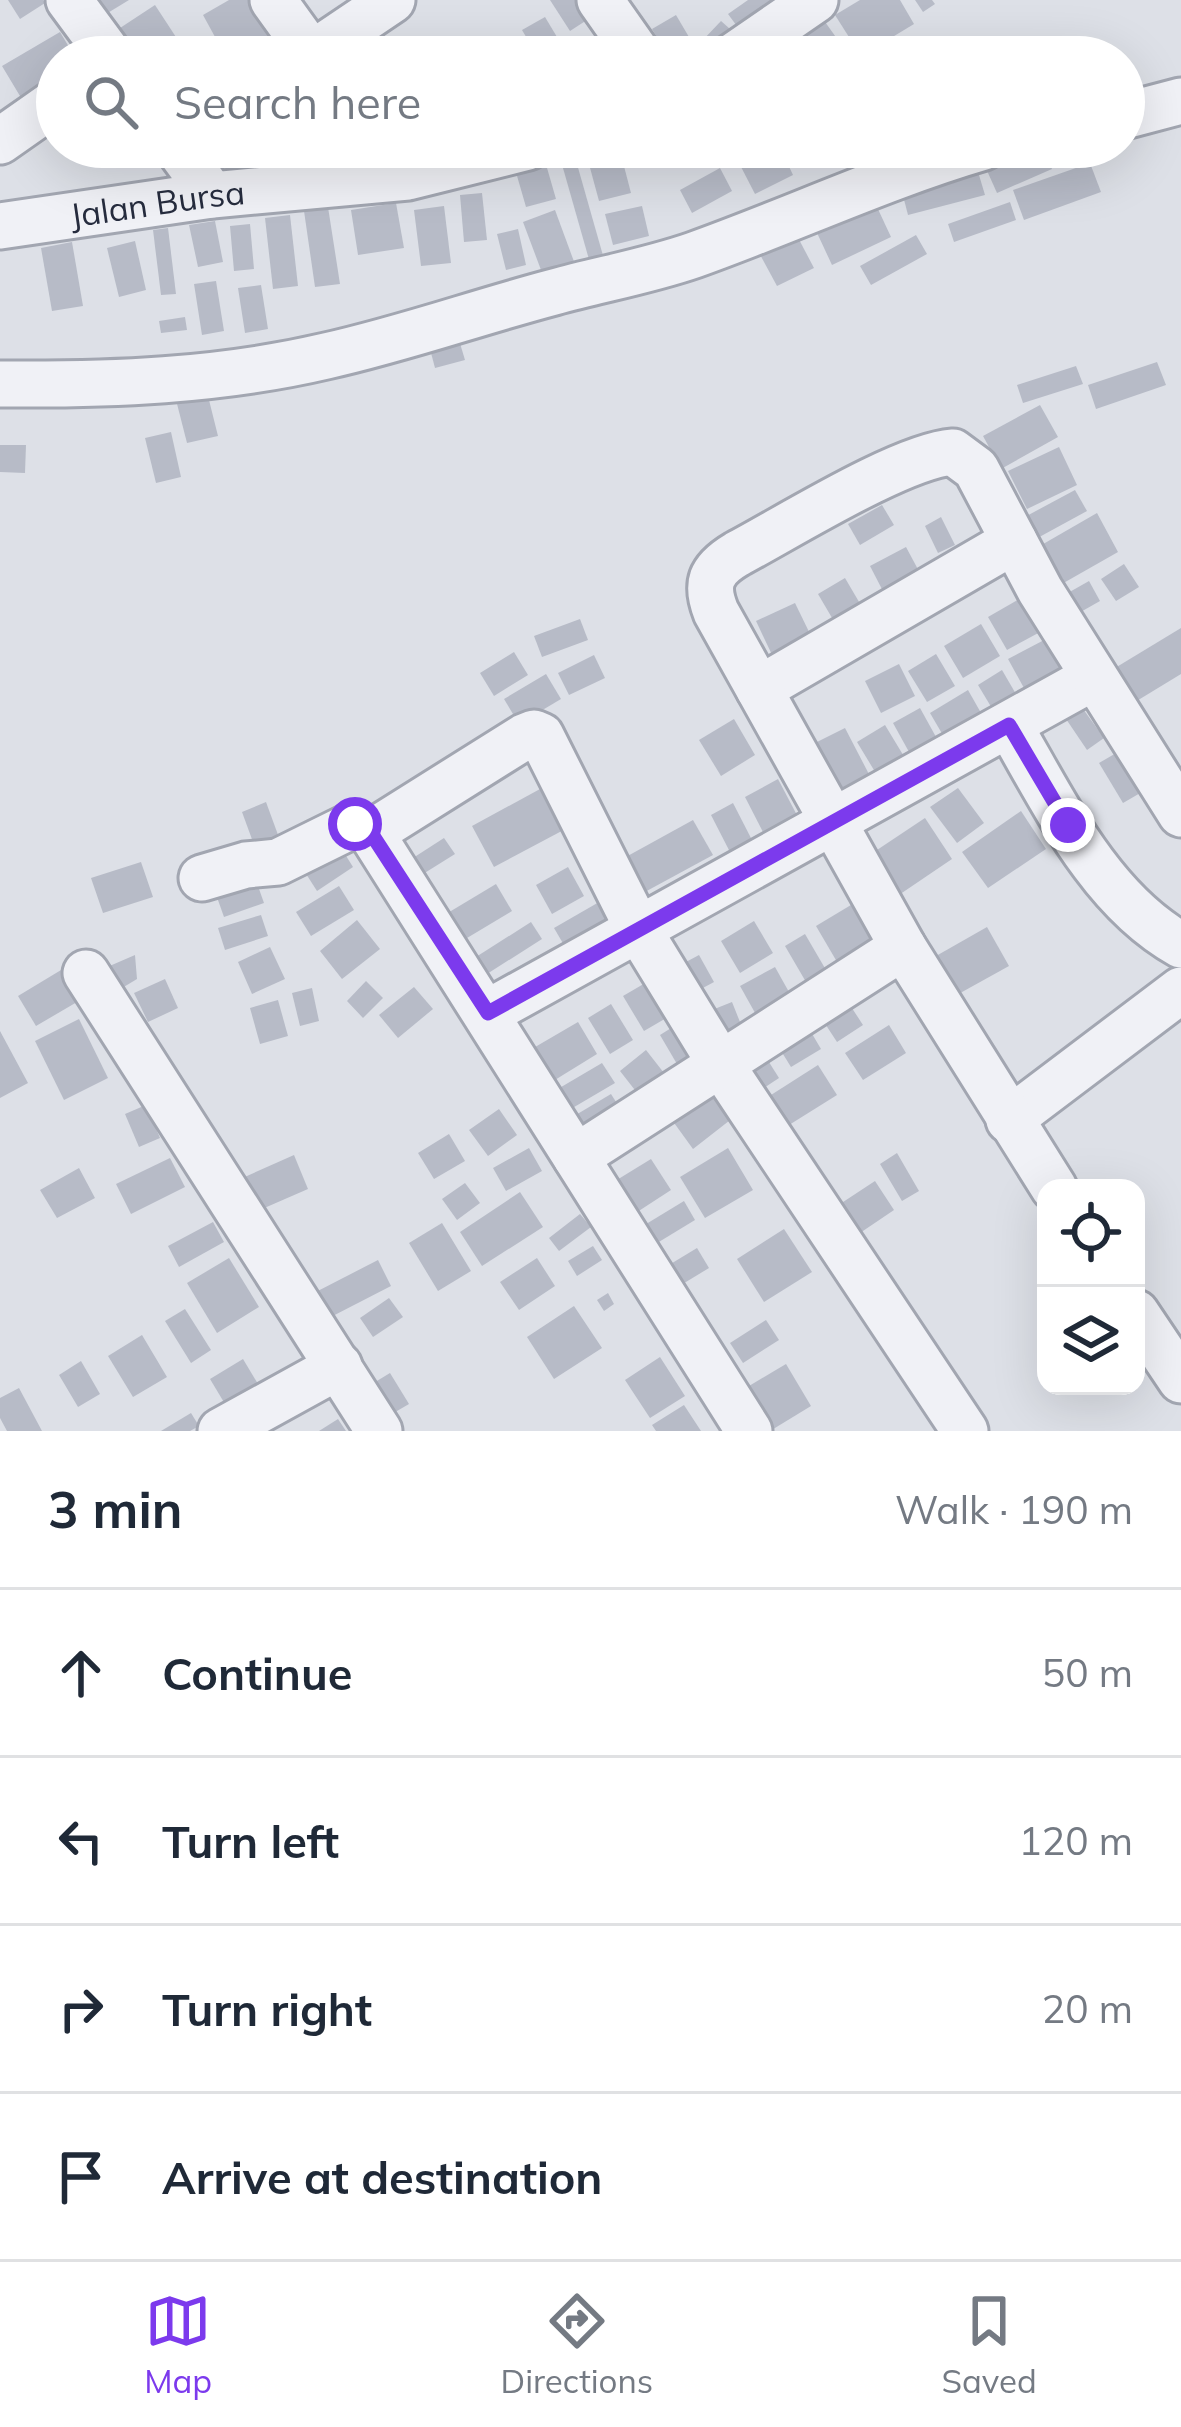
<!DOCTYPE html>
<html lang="en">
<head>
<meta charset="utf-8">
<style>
  body { margin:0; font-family:Mulish,sans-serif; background:#f6f6f7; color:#1f2937 }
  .controls { position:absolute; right:36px; bottom:36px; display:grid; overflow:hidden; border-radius:24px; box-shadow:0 12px 48px #0002 }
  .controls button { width:108px; height:108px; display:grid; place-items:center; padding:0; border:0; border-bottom:3px solid #e0e1e3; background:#fff; color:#1f2937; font:60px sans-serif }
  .stop { position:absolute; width:36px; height:36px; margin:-27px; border:9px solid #7c3aed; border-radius:50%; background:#fff }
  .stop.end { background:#7c3aed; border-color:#fff; box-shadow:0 3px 12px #0008 }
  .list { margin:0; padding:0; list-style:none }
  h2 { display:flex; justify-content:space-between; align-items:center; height:156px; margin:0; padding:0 48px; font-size:51px }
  h2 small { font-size:39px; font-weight:400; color:#747a83 }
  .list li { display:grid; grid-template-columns:78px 1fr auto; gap:36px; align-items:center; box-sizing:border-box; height:168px; padding:0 48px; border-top:3px solid #e0e1e3 }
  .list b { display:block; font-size:45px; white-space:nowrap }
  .list em { font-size:39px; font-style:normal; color:#747a83 }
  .icon { flex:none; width:66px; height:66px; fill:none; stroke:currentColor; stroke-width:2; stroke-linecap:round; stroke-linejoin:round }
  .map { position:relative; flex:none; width:1181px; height:1431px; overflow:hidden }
  .search { position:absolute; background:#fff; box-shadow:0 12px 48px #0002; left:36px; right:36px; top:36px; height:132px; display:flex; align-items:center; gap:30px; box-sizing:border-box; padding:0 42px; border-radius:66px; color:#747a83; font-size:45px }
  .sheet { height:828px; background:#fff }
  nav { display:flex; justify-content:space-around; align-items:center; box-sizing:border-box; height:168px; border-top:3px solid #e0e1e3; background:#fff; font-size:33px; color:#747a83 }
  nav a { display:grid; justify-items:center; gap:6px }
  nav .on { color:#7c3aed }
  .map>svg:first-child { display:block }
  .building { fill:#b7bbc7 }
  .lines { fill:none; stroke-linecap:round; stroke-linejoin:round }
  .minor-casing { stroke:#a2a6b1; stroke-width:51 }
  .minor { stroke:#f0f1f6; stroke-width:45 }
  .route { stroke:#7c3aed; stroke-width:15 }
  .labels { text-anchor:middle; stroke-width:9; stroke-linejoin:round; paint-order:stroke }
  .street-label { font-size:33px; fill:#262c3e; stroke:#eceff5 }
</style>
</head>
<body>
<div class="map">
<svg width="1181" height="1431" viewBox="0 0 1181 1431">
  <rect width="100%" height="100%" fill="#dde0e7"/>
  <!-- building -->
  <g class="building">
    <path d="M8 0H43L45 3 20 19Z"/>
    <path d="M97 0H129L106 14Z"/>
    <path d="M229 0H252L274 40 244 57H226L203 15Z"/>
    <path d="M550 0H579L590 18 570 31Z"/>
    <path d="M748 0H788L742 33 728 14Z"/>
    <path d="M860 0H900L914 24 861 56 835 15Z"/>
    <path d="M915 0H932L935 4 923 12Z"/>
    <path d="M155 5 189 57H135L117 30Z"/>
    <path d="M676 15 699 54 694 57H669L652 29Z"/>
    <path d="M545 17 569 57H538L522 30Z"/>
    <path d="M823 19 850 57H812L798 37Z"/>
    <path d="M721 21 739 37 720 57 702 41Z"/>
    <path d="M60 32 75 57H57V82L23 101 2 66Z"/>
    <path d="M790 35 804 57H764Z"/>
    <path d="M512 36 526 57H499L493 49Z"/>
    <path d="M237 147H273L280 156 256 174Z"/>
    <path d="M609 147H619L631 193 599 201 586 153Z"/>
    <path d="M770 147H780L793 175 755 194 739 163Z"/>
    <path d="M839 147H873L879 158 855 172Z"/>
    <path d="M1021 147H1042L1052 169 997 193 984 164Z"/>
    <path d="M543 154 556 199 526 207 513 162Z"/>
    <path d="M575 157 604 259 590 263 561 161Z"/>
    <path d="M1090 163 1101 192 1024 220 1013 190Z"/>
    <path d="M976 165 985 195 908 215 900 184Z"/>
    <path d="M720 168 732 191 692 213 680 190Z"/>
    <path d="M870 192 891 237 832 265 811 220Z"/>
    <path d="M482 193 487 240 464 242 460 195Z"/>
    <path d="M1010 202 1016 220 954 242 948 224Z"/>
    <path d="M396 203 404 248 358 255 351 210Z"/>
    <path d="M444 206 451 263 421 266 414 210Z"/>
    <path d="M642 206 649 236 613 245 605 214Z"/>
    <path d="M328 207 340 284 315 287 304 211Z"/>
    <path d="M555 210 576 267 544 278 523 222Z"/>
    <path d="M290 215 298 286 273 289 265 218Z"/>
    <path d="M215 221 223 262 198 267 189 225Z"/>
    <path d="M250 224 254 269 234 271 230 226Z"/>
    <path d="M168 228 176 294 161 295 153 230Z"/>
    <path d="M518 229 526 265 506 270 497 234Z"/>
    <path d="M794 230 814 268 777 286 757 249Z"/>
    <path d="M916 235 927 254 871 285 860 266Z"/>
    <path d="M135 241 146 290 119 297 107 248Z"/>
    <path d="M72 242 83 306 52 311 41 248Z"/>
    <path d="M216 281 224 331 202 335 194 284Z"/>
    <path d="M261 285 268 329 245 333 238 288Z"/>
    <path d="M185 317 187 330 161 333 159 321Z"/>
    <path d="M459 340 465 360 435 368 430 349Z"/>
    <path d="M1157 362 1166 385 1096 409 1088 385Z"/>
    <path d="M1076 366 1083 384 1023 403 1017 385Z"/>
    <path d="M206 388 218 436 187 443 175 396Z"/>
    <path d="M1040 405 1058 437 1001 469 983 436Z"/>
    <path d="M171 432 181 477 156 483 145 438Z"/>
    <path d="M0 445H26L25 473 0 472Z"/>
    <path d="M1059 447 1077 485 1027 509 1008 471Z"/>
    <path d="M1075 490 1087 511 1032 541 1021 519Z"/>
    <path d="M882 505 894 525 860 545 848 524Z"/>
    <path d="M1097 513 1118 552 1060 585 1038 547Z"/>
    <path d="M941 517 955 545 938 553 925 526Z"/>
    <path d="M906 547 921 575 885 595 870 566Z"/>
    <path d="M1124 564 1139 587 1116 601 1101 579Z"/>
    <path d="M845 578 862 607 835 623 818 594Z"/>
    <path d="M1089 581 1100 601 1063 622 1052 602Z"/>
    <path d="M1023 597 1042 631 1007 650 988 617Z"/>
    <path d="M795 603 813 640 774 659 756 621Z"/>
    <path d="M580 619 588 640 542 657 534 636Z"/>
    <path d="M981 624 1000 656 963 678 944 646Z"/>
    <path d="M1181 628V674L1135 702 1115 668Z"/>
    <path d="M1046 639 1068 679 1030 699 1008 659Z"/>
    <path d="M514 652 528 675 494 696 480 673Z"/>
    <path d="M936 654 955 686 927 702 908 671Z"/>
    <path d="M594 655 605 678 569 695 558 673Z"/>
    <path d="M899 664 915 696 881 713 865 681Z"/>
    <path d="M1002 670 1023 706 999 720 978 685Z"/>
    <path d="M546 674 561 699 519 724 504 699Z"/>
    <path d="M968 690 989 727 951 749 930 713Z"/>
    <path d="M1078 702 1104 738 1087 750 1062 713Z"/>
    <path d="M920 708 941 746 914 761 893 723Z"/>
    <path d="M734 719 755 755 721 776 699 740Z"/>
    <path d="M885 725 911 768 883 785 857 742Z"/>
    <path d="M845 728 872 780 829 801 803 749Z"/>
    <path d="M1118 752 1142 792 1123 803 1099 763Z"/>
    <path d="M778 779 799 819 765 836 745 797Z"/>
    <path d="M551 783 573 825 494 867 472 826Z"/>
    <path d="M958 788 984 823 957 843 930 807Z"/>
    <path d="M266 802 281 843 257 853 242 812Z"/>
    <path d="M733 803 753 842 731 854 711 815Z"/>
    <path d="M1021 811 1046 849 988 888 962 852Z"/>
    <path d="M925 818 952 859 890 901 862 860Z"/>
    <path d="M693 820 713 855 643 893 624 858Z"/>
    <path d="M444 838 455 854 423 874 413 858Z"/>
    <path d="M338 843 353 867 317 891 301 866Z"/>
    <path d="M141 862 153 897 103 913 91 878Z"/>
    <path d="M568 867 584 896 552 914 536 885Z"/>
    <path d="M253 872 264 903 224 917 213 886Z"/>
    <path d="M496 884 512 911 457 944 441 917Z"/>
    <path d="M339 886 354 910 311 936 296 912Z"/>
    <path d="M613 894 630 923 571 957 554 928Z"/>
    <path d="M851 905 875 946 840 967 816 926Z"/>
    <path d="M261 915 268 936 225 950 218 928Z"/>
    <path d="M357 920 380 949 342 979 320 951Z"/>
    <path d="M754 921 773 953 740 973 721 941Z"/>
    <path d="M531 922 542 939 476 981 465 964Z"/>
    <path d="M987 927 1009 966 944 1002 922 964Z"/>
    <path d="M805 934 833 982 813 994 785 946Z"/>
    <path d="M270 947 285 979 252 994 238 962Z"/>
    <path d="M135 955 137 979 107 997 98 971Z"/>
    <path d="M699 955 714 982 688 996 673 969Z"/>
    <path d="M71 964 89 995 36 1026 18 996Z"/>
    <path d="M775 967 794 1001 759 1020 740 986Z"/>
    <path d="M659 975 680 1010 644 1031 623 996Z"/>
    <path d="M165 979 178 1008 148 1022 134 993Z"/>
    <path d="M366 981 383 998 363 1018 347 1001Z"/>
    <path d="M414 987 433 1009 398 1038 379 1015Z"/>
    <path d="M312 988 319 1021 300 1026 292 993Z"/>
    <path d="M846 999 863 1025 837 1042 820 1016Z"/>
    <path d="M278 1000 288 1036 260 1044 250 1008Z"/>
    <path d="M732 1002 744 1032 713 1044 702 1014Z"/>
    <path d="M611 1004 633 1040 610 1054 588 1018Z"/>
    <path d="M79 1019 108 1078 64 1100 35 1041Z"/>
    <path d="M684 1020 709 1061 684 1076 660 1035Z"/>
    <path d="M578 1022 597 1054 550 1083 530 1050Z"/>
    <path d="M889 1025 906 1053 863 1080 845 1053Z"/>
    <path d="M808 1027 821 1049 791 1067 778 1046Z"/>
    <path d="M0 1031 28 1083 0 1098Z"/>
    <path d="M646 1050 671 1082 645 1103 620 1071Z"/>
    <path d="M762 1051 779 1078 747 1099 729 1072Z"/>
    <path d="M602 1063 615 1083 564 1113 551 1093Z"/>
    <path d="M818 1065 837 1095 789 1125 771 1095Z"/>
    <path d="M713 1089 734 1117 693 1149 672 1120Z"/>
    <path d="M611 1094 623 1113 581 1139 569 1119Z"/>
    <path d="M146 1105 160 1138 139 1147 125 1114Z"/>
    <path d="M499 1109 517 1135 488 1156 469 1130Z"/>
    <path d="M449 1134 465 1161 434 1179 418 1153Z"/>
    <path d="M529 1148 542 1171 506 1191 493 1168Z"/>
    <path d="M728 1148 753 1190 705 1218 680 1177Z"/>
    <path d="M897 1153 919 1191 902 1201 880 1164Z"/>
    <path d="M294 1155 308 1189 253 1213 238 1180Z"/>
    <path d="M170 1158 185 1187 131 1214 116 1184Z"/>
    <path d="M651 1159 671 1190 628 1218 607 1186Z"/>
    <path d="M79 1168 95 1198 57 1218 40 1190Z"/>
    <path d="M875 1181 894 1210 857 1235 837 1206Z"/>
    <path d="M465 1183 480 1203 457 1220 442 1199Z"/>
    <path d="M520 1192 543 1227 482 1266 460 1232Z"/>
    <path d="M684 1201 695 1220 644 1251 633 1232Z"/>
    <path d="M580 1214 591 1227 559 1251 549 1238Z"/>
    <path d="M213 1222 224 1242 179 1267 168 1246Z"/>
    <path d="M442 1223 471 1271 438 1291 409 1243Z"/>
    <path d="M784 1229 812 1272 764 1302 737 1259Z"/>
    <path d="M593 1246 602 1260 577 1276 568 1261Z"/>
    <path d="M697 1248 709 1268 676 1288 664 1268Z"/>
    <path d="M229 1258 259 1307 217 1333 187 1283Z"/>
    <path d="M537 1258 555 1286 519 1310 500 1282Z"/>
    <path d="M378 1260 391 1286 323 1321 310 1295Z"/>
    <path d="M608 1293 614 1304 604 1311 597 1300Z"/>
    <path d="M389 1298 403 1317 373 1337 360 1318Z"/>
    <path d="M574 1306 602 1348 554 1379 527 1337Z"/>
    <path d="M185 1309 211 1350 191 1363 165 1321Z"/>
    <path d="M766 1320 779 1340 743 1363 730 1343Z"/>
    <path d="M142 1335 167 1377 133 1397 108 1356Z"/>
    <path d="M660 1357 685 1396 650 1418 625 1380Z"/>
    <path d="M243 1359 258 1384 225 1404 210 1379Z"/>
    <path d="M81 1361 100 1394 78 1407 59 1375Z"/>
    <path d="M786 1364 811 1406 770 1431 739 1392Z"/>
    <path d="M390 1373 409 1404 385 1418 367 1387Z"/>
    <path d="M19 1388 42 1431H7L0 1418V1398Z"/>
    <path d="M684 1405 701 1431H656L652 1425Z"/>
    <path d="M191 1413 199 1426 190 1431H161Z"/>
    <path d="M338 1419 346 1431H319Z"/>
  </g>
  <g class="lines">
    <defs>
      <g id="minor">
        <path d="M69 0 111 57"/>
        <path d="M273 0 314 57"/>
        <path d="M600 0 640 57"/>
        <path d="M312 54 392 0"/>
        <path d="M732 57 815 0"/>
        <path d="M1124 116 1181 101"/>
        <path d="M0 141 57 101"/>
        <path d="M177 147 212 195"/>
        <path id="s1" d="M0 226 212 195 408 177 528 147"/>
        <path d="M0 384C110 385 219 381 326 356 403 339 478 312 554 292 601 279 648 271 694 255 792 220 885 176 984 147"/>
        <path d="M759 689 1014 541"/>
        <path d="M1009 725C1054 802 1100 900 1181 945"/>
        <path d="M371 833 524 737 534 733 541 736 638 929 720 1063 965 1431"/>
        <path d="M202 878 246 865 278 862 355 824 371 833 749 1431"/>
        <path d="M86 973 379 1431"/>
        <path d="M487 1013 1094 677"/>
        <path d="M1009 1120 1181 990"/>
        <path d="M576 1157 903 947"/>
        <path d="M1054 1188 903 947 716 612C705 584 710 570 737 554 788 527 901 456 953 452L976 469 1040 590 1181 814"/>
        <path d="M1136 1313 1181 1380"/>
        <path d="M221 1431 339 1366"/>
      </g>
    </defs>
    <!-- minor casing -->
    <use href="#minor" class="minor-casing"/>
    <!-- minor -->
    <use href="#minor" class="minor"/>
  </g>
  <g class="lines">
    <!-- route -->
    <path class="route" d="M355 824 371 833 488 1013 1009 725 1068 825"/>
  </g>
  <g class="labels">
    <!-- street labels -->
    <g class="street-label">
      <text dy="12" stroke="none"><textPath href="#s1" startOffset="159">Jalan Bursa</textPath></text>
    </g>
  </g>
</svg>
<div class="controls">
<button><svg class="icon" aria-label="locate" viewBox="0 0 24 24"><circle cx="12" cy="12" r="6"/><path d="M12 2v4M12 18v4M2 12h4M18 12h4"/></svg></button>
<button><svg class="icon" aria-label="layers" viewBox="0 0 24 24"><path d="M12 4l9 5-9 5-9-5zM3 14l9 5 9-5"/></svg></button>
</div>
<div class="stop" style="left:355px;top:824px"></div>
<div class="stop end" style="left:1068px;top:825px"></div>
<div class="search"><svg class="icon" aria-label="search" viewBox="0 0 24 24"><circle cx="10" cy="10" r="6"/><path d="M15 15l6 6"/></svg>Search here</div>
</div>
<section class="sheet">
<h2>3 min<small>Walk · 190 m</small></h2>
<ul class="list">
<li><svg class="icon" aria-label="ahead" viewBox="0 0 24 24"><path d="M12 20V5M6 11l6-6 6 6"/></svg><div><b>Continue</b></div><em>50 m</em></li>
<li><svg class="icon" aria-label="left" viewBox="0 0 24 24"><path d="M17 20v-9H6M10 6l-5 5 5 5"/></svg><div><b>Turn left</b></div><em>120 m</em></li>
<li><svg class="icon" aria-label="right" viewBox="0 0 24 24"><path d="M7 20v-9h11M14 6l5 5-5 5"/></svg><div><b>Turn right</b></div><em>20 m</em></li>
<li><svg class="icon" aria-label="arrive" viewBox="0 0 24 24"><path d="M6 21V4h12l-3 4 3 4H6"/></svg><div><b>Arrive at destination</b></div></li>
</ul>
</section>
<nav>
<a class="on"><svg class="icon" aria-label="map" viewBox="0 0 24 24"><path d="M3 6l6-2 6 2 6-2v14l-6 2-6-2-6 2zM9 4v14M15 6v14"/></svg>Map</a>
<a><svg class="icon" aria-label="directions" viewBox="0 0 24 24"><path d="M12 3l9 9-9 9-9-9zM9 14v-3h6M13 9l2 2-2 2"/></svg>Directions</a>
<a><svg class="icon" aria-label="saved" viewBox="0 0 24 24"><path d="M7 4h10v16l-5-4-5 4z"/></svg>Saved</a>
</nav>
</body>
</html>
